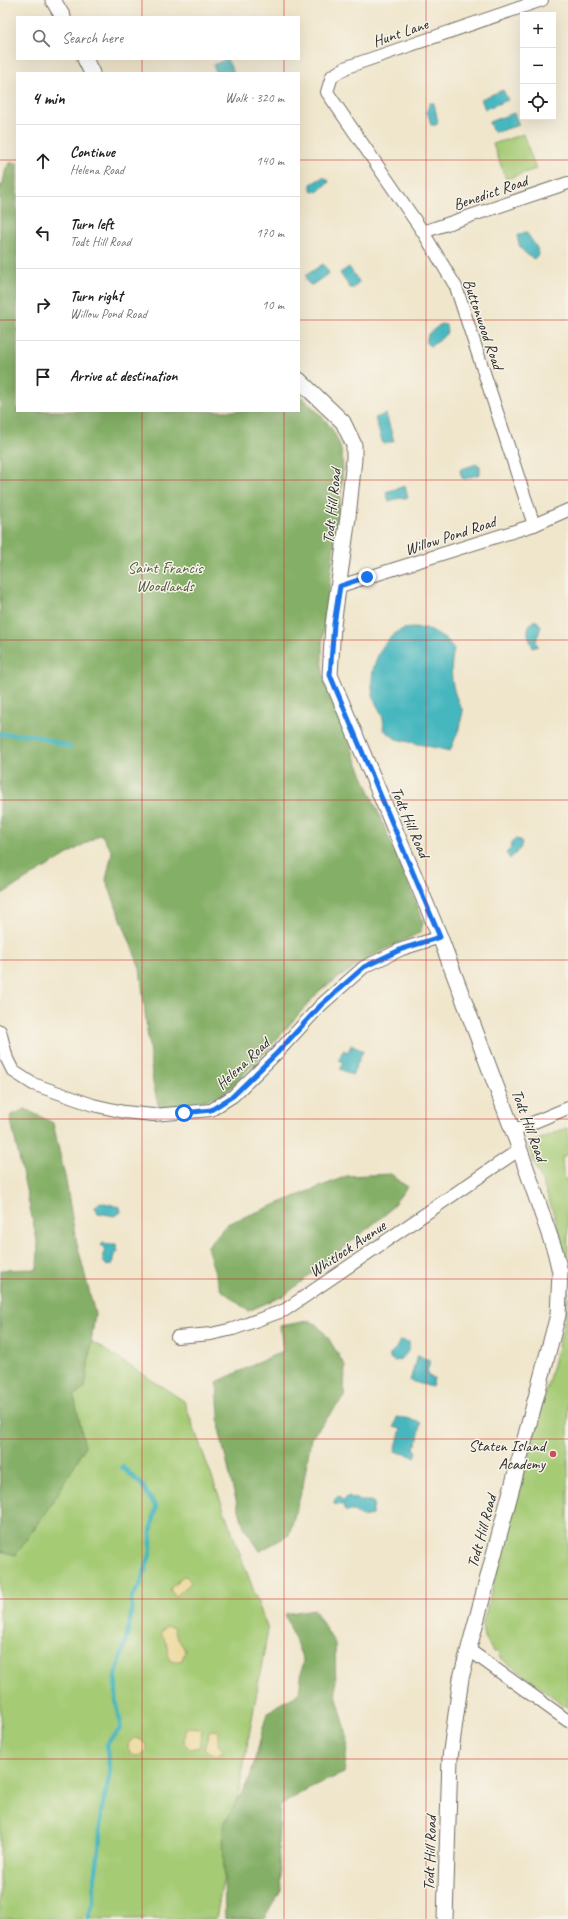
<!DOCTYPE html>
<html lang="en">
<head>
<meta charset="utf-8">
<style>
  body { margin:0; font-family:Caveat,sans-serif; background:#f6f6f6; color:#202124 }
  .controls { position:absolute; right:12px; top:12px; display:grid; overflow:hidden; border-radius:0px; box-shadow:0 4px 16px #0002 }
  .controls button { width:36px; height:36px; display:grid; place-items:center; padding:0; border:0; border-bottom:1px solid #e0e0e0; background:#fff; color:#202124; font:20px sans-serif }
  .stop { position:absolute; width:12px; height:12px; margin:-9px; border:3px solid #1a73e8; border-radius:50%; background:#fff }
  .stop.end { background:#1a73e8; border-color:#fff; box-shadow:0 1px 4px #0008 }
  .list { margin:0; padding:0; list-style:none }
  h2 { display:flex; justify-content:space-between; align-items:center; height:52px; margin:0; padding:0 16px; font-size:17px }
  h2 small { font-size:13px; font-weight:400; color:#757577 }
  .list li { display:grid; grid-template-columns:26px 1fr auto; gap:12px; align-items:center; box-sizing:border-box; height:72px; padding:0 16px; border-top:1px solid #e0e0e0 }
  .list b { display:block; font-size:15px; white-space:nowrap }
  .list p { margin:0; font-size:13px; white-space:nowrap; color:#757577 }
  .list em { font-size:13px; font-style:normal; color:#757577 }
  .icon { flex:none; width:22px; height:22px; fill:none; stroke:currentColor; stroke-width:2; stroke-linecap:round; stroke-linejoin:round }
  .map { position:relative; flex:none; width:568px; height:1919px; overflow:hidden }
  .search { position:absolute; background:#fff; box-shadow:0 4px 16px #0002; left:16px; top:16px; width:284px; height:44px; display:flex; align-items:center; gap:10px; box-sizing:border-box; padding:0 14px; border-radius:0px; color:#757577; font-size:15px }
  .panel { position:absolute; background:#fff; box-shadow:0 4px 16px #0002; left:16px; top:72px; width:284px; height:340px; border-radius:0px }
  .map>svg:first-child { display:block }
  .green { fill:#a5cb75; stroke:#687b50 }
  .forest { fill:#84af66; stroke:#586d48 }
  .sand { fill:#eeda9e; stroke:#8c8264 }
  .water { fill:#47b7bf; stroke:#397175 }
  .lines { fill:none; stroke-linecap:round; stroke-linejoin:round }
  .stream { stroke:#47b7bf; stroke-width:4.5 }
  .minor-casing { stroke:#706c63; stroke-width:14 }
  .tertiary-casing { stroke:#706c63; stroke-width:17 }
  .minor { stroke:#fff; stroke-width:12 }
  .tertiary { stroke:#fff; stroke-width:15 }
  .route { stroke:#1a73e8; stroke-width:5 }
  .grid { fill:none; stroke:#d62828; stroke-width:1; stroke-opacity:0.55 }
  .poi-dot { fill:#d1495b; stroke:#f7f3e8; stroke-width:1.5 }
  .labels { text-anchor:middle; stroke-width:3; stroke-linejoin:round; paint-order:stroke }
  .street-label { font-size:16px; fill:#2b2b2b; stroke:#f7f3e8 }
  .park-label { font-size:16px; fill:#505b41; stroke:#f7f3e8 }
  .poi-label { font-size:16px; fill:#2b2b2b; stroke:#f7f3e8; text-anchor:end }
</style>
</head>
<body>
<div class="map">
<svg width="568" height="1919" viewBox="0 0 568 1919">
  <rect width="100%" height="100%" fill="#f7f3e8"/>
  <filter id="ink" filterUnits="userSpaceOnUse"><feTurbulence type="fractalNoise" baseFrequency=".025" numOctaves="2"/><feDisplacementMap in="SourceGraphic" scale="8" xChannelSelector="R" yChannelSelector="G"/><feConvolveMatrix kernelMatrix="1 2 1 2 8 2 1 2 1" color-interpolation-filters="sRGB"/></filter>
  <filter id="wash" filterUnits="userSpaceOnUse"><feTurbulence type="fractalNoise" baseFrequency=".012" numOctaves="4" result="noise"/><feDisplacementMap in="SourceGraphic" scale="16" xChannelSelector="R" yChannelSelector="G"/><feGaussianBlur stdDeviation="0.9" result="paint"/><feColorMatrix in="noise" values="0 0 0 0 0 0 0 0 0 0 0 0 0 0 0 0 0 1.4 0 .05"/><feComposite in="paint" operator="in"/></filter>
  <g filter="url(#wash)">
    <rect width="100%" height="100%" fill="#f0e6cc"/>
    <!-- green -->
    <g class="green">
      <path d="M523 134 536 169 506 179 493 144Z"/>
      <path d="M566 1128 568 1129V1154L562 1157 563 1175 568 1182V1708L498 1656 499 1654 496 1651 494 1653 484 1637 482 1626 563 1328C566 1311 568 1294 568 1277 564 1232 544 1189 529 1148L533 1142Z"/>
      <path d="M0 1282 184 1401 268 1630 216 1919H0Z"/>
    </g>
    <!-- forest -->
    <g class="forest">
      <path d="M10 163H17V411H299V395C317 411 335 426 341 450 346 472 339 500 337 523 332 563 327 604 322 644V665L325 685 420 912 423 922 421 932 372 956 320 990 270 1047 231 1088 216 1097 196 1103 159 1108 153 1083 140 968 106 880 112 852 101 834 0 895V184L2 187 6 168Z"/>
      <path d="M25 1109 53 1123 66 1181 75 1236 95 1314 85 1388 74 1396 85 1447 57 1495 16 1555 0 1551V1270L37 1269 38 1245 10 1116Z"/>
      <path d="M391 1174 407 1187 387 1213 285 1295 248 1311 220 1289 207 1247 227 1224 347 1176Z"/>
      <path d="M308 1321 316 1324 327 1336 345 1366 344 1397 311 1438 303 1486 289 1535 260 1551 244 1527 233 1489 220 1433 217 1382 283 1351 280 1326Z"/>
      <path d="M314 1609 335 1644 336 1694 348 1739 344 1773 309 1788 280 1806 278 1845 281 1890 264 1919H225L223 1825 250 1778 267 1713 278 1705 299 1694 303 1660 285 1614Z"/>
    </g>
    <!-- sand -->
    <g class="sand">
      <path d="M183 1576 188 1577 191 1583 176 1596 172 1593 170 1589Z"/>
      <path d="M167 1626 174 1628C175 1638 182 1643 185 1651L182 1660 174 1662 169 1660 168 1647 161 1633Z"/>
      <path d="M188 1727 200 1728 202 1730 199 1747 190 1749 184 1743 185 1730Z"/>
      <path d="M210 1730 218 1731V1745L223 1750V1753L216 1755 204 1749Z"/>
      <circle cx="137" cy="1747" r="9"/>
    </g>
    <!-- water -->
    <g class="water">
      <path d="M227 59 234 73H216L213 65Z"/>
      <path d="M503 90 508 100 485 109 481 99Z"/>
      <path d="M430 103H434C435 110 437 116 438 123L436 125H431L428 114 426 112Z"/>
      <path d="M514 113 519 125 496 132 492 130 489 122Z"/>
      <path d="M323 177 329 181 328 183 317 192 311 190V184Z"/>
      <path d="M526 232 537 248 538 255 534 259C525 254 516 246 518 235Z"/>
      <path d="M323 264 329 273 312 285 309 284 305 279 307 277 305 276Z"/>
      <path d="M349 267 359 282 354 288H350L340 273Z"/>
      <path d="M441 324 446 325 447 333 439 341 430 346 426 343 428 334Z"/>
      <path d="M386 414 394 441 383 444 375 418Z"/>
      <path d="M477 464 480 466V474L465 479 462 478 460 471 461 469Z"/>
      <path d="M405 486 408 498 404 499 403 497 389 501 386 492Z"/>
      <path d="M533 621H537L541 626 536 642 538 646 533 648C530 639 523 630 533 621Z"/>
      <path d="M426 628 447 640 454 649C449 671 451 691 463 711L459 729 450 751 396 739 383 729C386 713 376 709 373 695 368 672 379 641 401 630 407 627 419 629 426 628Z"/>
      <path d="M515 839 520 840 522 843 520 849 510 859 506 853 511 848 512 841Z"/>
      <path d="M351 1045 363 1051 352 1075 340 1069 343 1062 339 1060 343 1050 348 1052Z"/>
      <path d="M100 1202 120 1207 121 1212 115 1216 98 1213 95 1207Z"/>
      <path d="M104 1242 107 1244H116L118 1252 114 1255 112 1264 107 1266 103 1261 105 1249 101 1245Z"/>
      <path d="M400 1340 409 1342C411 1351 403 1360 394 1361L390 1358V1354L398 1346Z"/>
      <path d="M417 1356 430 1360 427 1372 428 1376 434 1378 432 1387 410 1381Z"/>
      <path d="M397 1417 411 1419V1420L421 1423 417 1444H415L414 1448 417 1452 415 1457 395 1451 401 1429 394 1427Z"/>
      <path d="M338 1496 343 1501 348 1496 361 1501H370L374 1503 372 1515 362 1517 354 1511H345L343 1505 334 1504 335 1499Z"/>
    </g>
    <g class="lines">
      <!-- stream -->
      <g class="stream">
        <path d="M0 734 33 735 70 747"/>
        <path d="M88 1919 93 1903V1891L99 1850 101 1813 110 1773 106 1744 120 1729V1720L116 1700V1674L127 1636 132 1610 131 1599 140 1585 151 1552V1531L156 1507 141 1484 122 1467"/>
      </g>
    </g>
  </g>
  <g filter="url(#ink)">
    <g class="lines">
      <defs>
        <g id="minor">
          <path d="M423 232 568 183"/>
          <path d="M534 525 456 287 423 232 327 92 332 76 347 67 542 0"/>
          <path d="M340 586 534 525 568 510"/>
          <path d="M0 1031 7 1059 13 1071 33 1084 93 1105 124 1112 153 1115 211 1110 233 1096 277 1053 321 1005 364 967 402 949 440 937"/>
          <path d="M513 1131 568 1108"/>
          <path d="M177 1337 211 1334 233 1329 285 1310 520 1149"/>
          <path d="M468 1649 568 1721"/>
        </g>
        <g id="tertiary">
          <path d="M53 0 63 17"/>
          <path d="M85 59 92 73"/>
          <path d="M299 380 343 422 354 445V459L348 517 333 625 330 675 440 937 516 1139 555 1251 560 1272 558 1315 461 1678 450 1758 445 1919"/>
        </g>
      </defs>
      <!-- minor casing -->
      <use href="#minor" class="minor-casing"/>
      <!-- tertiary casing -->
      <use href="#tertiary" class="tertiary-casing"/>
      <!-- minor -->
      <use href="#minor" class="minor"/>
      <!-- tertiary -->
      <use href="#tertiary" class="tertiary"/>
    </g>
  </g>
  <g class="lines" filter="url(#ink)">
    <!-- route -->
    <path class="route" d="M184 1113 211 1110 233 1096 277 1053 321 1005 364 967 402 949 440 937 330 675 334 624 340 586 367 577"/>
  </g>
  <!-- grid -->
  <path class="grid" d="M142 0V17M284 0V17M426 0V1919M142 59V73M284 59V73M0 160H17M299 160H568M0 320H17M299 320H568M142 411V1919M284 411V1919M0 480H568M0 640H568M0 800H568M0 960H568M0 1119H568M0 1279H568M0 1439H568M0 1599H568M0 1759H568"/>
  <!-- markers -->
  <circle class="poi-dot" cx="553" cy="1454" r="4"/>
  <g class="labels">
    <!-- street labels -->
    <g class="street-label">
      <text transform="translate(400 32) rotate(-19)" y="6">Hunt Lane</text>
      <text transform="translate(490 192) rotate(-19)" y="6">Benedict Road</text>
      <text transform="translate(484 324) rotate(71)" y="6">Buttonwood Road</text>
      <text transform="translate(331 506) rotate(-84)" y="6">Todt Hill Road</text>
      <text transform="translate(450 535) rotate(-18)" y="6">Willow Pond Road</text>
      <text transform="translate(411 822) rotate(67)" y="6">Todt Hill Road</text>
      <text transform="translate(242 1063) rotate(-43)" y="6">Helena Road</text>
      <text transform="translate(530 1125) rotate(70)" y="6">Todt Hill Road</text>
      <text transform="translate(347 1248) rotate(-34)" y="6">Whitlock Avenue</text>
      <text transform="translate(481 1531) rotate(-75)" y="6">Todt Hill Road</text>
      <text transform="translate(429 1853) rotate(-88)" y="6">Todt Hill Road</text>
    </g>
    <!-- park labels -->
    <g class="park-label">
      <text x="165" y="573">Saint Francis<tspan x="165" dy="18">Woodlands</tspan></text>
    </g>
    <!-- poi labels -->
    <g class="poi-label">
      <text x="545" y="1451">Staten Island<tspan x="545" dy="18">Academy</tspan></text>
    </g>
  </g>
</svg>
<div class="controls">
<button>+</button>
<button>−</button>
<button><svg class="icon" aria-label="locate" viewBox="0 0 24 24"><circle cx="12" cy="12" r="6"/><path d="M12 2v4M12 18v4M2 12h4M18 12h4"/></svg></button>
</div>
<div class="stop" style="left:184px;top:1113px"></div>
<div class="stop end" style="left:367px;top:577px"></div>
<div class="search"><svg class="icon" aria-label="search" viewBox="0 0 24 24"><circle cx="10" cy="10" r="6"/><path d="M15 15l6 6"/></svg>Search here</div>
<section class="panel">
<h2>4 min<small>Walk · 320 m</small></h2>
<ul class="list">
<li><svg class="icon" aria-label="ahead" viewBox="0 0 24 24"><path d="M12 20V5M6 11l6-6 6 6"/></svg><div><b>Continue</b><p>Helena Road</p></div><em>140 m</em></li>
<li><svg class="icon" aria-label="left" viewBox="0 0 24 24"><path d="M17 20v-9H6M10 6l-5 5 5 5"/></svg><div><b>Turn left</b><p>Todt Hill Road</p></div><em>170 m</em></li>
<li><svg class="icon" aria-label="right" viewBox="0 0 24 24"><path d="M7 20v-9h11M14 6l5 5-5 5"/></svg><div><b>Turn right</b><p>Willow Pond Road</p></div><em>10 m</em></li>
<li><svg class="icon" aria-label="arrive" viewBox="0 0 24 24"><path d="M6 21V4h12l-3 4 3 4H6"/></svg><div><b>Arrive at destination</b></div></li>
</ul>
</section>
</div>
</body>
</html>
